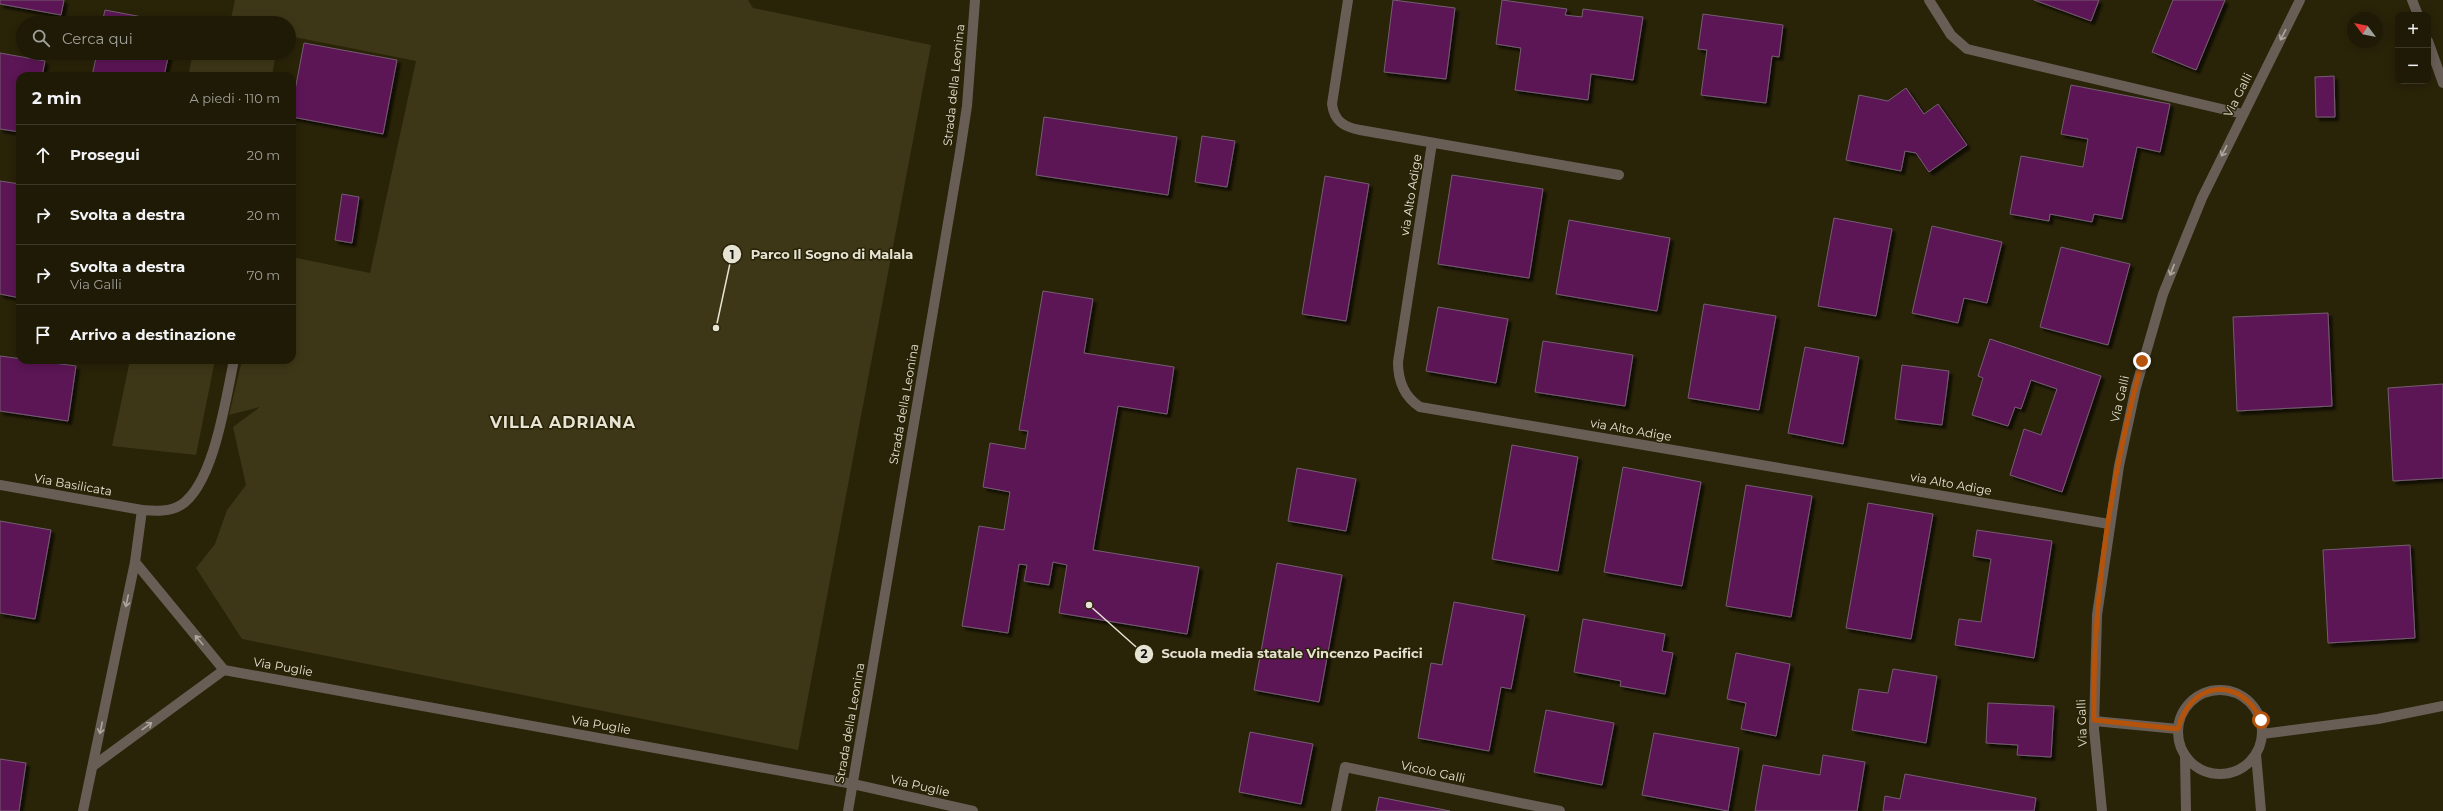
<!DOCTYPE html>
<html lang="it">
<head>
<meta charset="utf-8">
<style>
  body { margin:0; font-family:Montserrat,sans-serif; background:#2c2714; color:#f1f3f6 }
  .controls { position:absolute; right:12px; top:12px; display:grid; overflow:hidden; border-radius:8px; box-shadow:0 2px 10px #0003 }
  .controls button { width:36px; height:36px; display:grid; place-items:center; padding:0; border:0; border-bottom:1px solid #3c3828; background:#1f1a06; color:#f1f3f6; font:20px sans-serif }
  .compass { position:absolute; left:2347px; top:12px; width:36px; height:36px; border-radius:50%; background:#1f1a06; box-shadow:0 2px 10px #0003; rotate:302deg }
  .stop { position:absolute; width:12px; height:12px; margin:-9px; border:3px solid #b45309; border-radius:50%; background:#fff }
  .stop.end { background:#b45309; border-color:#fff; box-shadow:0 1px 4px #0008 }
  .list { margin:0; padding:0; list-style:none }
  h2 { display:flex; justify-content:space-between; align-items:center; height:52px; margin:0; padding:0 16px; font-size:17px }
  h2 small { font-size:13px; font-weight:400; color:#a1a19b }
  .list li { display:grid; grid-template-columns:26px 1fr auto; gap:12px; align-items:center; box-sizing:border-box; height:60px; padding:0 16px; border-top:1px solid #3c3828 }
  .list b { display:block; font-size:15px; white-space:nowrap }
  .list p { margin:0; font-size:13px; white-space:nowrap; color:#a1a19b }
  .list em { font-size:13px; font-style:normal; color:#a1a19b }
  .icon { flex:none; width:22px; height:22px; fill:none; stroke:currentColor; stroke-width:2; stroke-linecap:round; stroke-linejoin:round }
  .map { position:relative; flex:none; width:2443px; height:811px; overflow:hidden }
  .search { position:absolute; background:#1f1a06; box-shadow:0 2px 10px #0003; left:16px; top:16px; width:280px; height:44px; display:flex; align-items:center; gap:10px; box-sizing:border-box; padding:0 14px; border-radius:22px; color:#a1a19b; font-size:15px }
  .panel { position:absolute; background:#1f1a06; box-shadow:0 2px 10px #0003; left:16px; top:72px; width:280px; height:292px; border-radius:12px }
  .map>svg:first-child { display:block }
  .green { fill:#3e3717 }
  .building { fill:#5c1557; stroke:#745d71; filter:url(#shadow) }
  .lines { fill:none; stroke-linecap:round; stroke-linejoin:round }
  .street { stroke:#695e56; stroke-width:10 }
  .oneway { stroke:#aea79b }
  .route { stroke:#b45309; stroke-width:5 }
  .labels { text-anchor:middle; stroke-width:3; stroke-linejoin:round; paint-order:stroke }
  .street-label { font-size:12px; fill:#e6e3d3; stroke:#292308 }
  .district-label { font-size:16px; font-weight:bold; letter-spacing:1px; fill:#e6e3d3; stroke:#292308 }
  .leader { fill:none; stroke:#e6e3d3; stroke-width:1.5 }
  .callout-dot { fill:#e6e3d3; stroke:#292308; stroke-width:1.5 }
  .mark-label { font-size:12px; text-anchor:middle; font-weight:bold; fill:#111 }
  .callout-label { font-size:13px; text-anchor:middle; font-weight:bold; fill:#e6e3d3; stroke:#292308; stroke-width:3; stroke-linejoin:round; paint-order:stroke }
</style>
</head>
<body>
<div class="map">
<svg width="2443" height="811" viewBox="0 0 2443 811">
  <defs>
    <filter id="shadow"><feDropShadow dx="3.5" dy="3.5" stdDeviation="1" flood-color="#0009"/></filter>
  </defs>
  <rect width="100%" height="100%" fill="#292308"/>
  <!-- green -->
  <g class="green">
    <path d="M235 0H748L753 8 931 45 798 750 242 639 196 568 215 544 227 510 246 485 233 427 260 407 229 415 242 360H292V257L370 273 416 61 289 36V23H230Z"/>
    <path d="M193 53H276L272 76H188Z"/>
    <path d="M130 360H215L196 455 112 446Z"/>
  </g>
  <!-- building -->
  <g class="building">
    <path d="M0 0H64L61 15 0 4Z"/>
    <path d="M1393 0 1455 8 1446 79 1384 72Z"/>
    <path d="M1502 0 1567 9 1565 15 1582 17 1583 9 1643 17 1633 80 1591 74 1588 100 1515 90 1521 48 1496 44Z"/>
    <path d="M2034 0H2099L2091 21Z"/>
    <path d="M2173 0H2225L2196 70 2152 52Z"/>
    <path d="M105 10 174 23H102Z"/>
    <path d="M1703 14 1783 25 1779 57 1772 56 1766 103 1701 95 1707 50 1698 49Z"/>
    <path d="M304 43 397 60 383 134 292 117V106Z"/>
    <path d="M0 53 45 61 42 76H20V132L0 129Z"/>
    <path d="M97 53H169L164 76H92Z"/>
    <path d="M2334 76 2335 117H2316L2315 77Z"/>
    <path d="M2071 85 2170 104 2160 152 2137 147 2122 219 2094 214 2092 222 2050 214 2049 221 2010 214 2021 156 2083 167 2088 139 2061 134Z"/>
    <path d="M1906 88 1924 114 1938 104 1967 145 1929 172 1916 153 1905 151 1901 171 1846 160 1859 95 1888 101Z"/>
    <path d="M1044 117 1177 137 1168 195 1036 175Z"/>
    <path d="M1202 136 1235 141 1227 187 1195 182Z"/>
    <path d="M1452 175 1543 189 1529 278 1438 264Z"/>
    <path d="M1325 176 1369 184 1346 321 1302 314Z"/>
    <path d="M0 181 20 184V298L0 294Z"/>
    <path d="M342 194 359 197 352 243 335 240Z"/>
    <path d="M1834 218 1892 229 1876 316 1818 306Z"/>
    <path d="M1569 220 1670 238 1657 311 1556 294Z"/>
    <path d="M1932 226 2002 242 1987 303 1964 298 1958 323 1912 313Z"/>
    <path d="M2061 247 2130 264 2108 345 2040 327Z"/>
    <path d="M1043 291 1093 299 1084 353 1174 367 1167 414 1118 406 1093 550 1199 567 1187 634 1059 613 1067 565 1053 562 1049 585 1024 581 1027 565 1019 564 1008 633 962 626 979 526 1004 530 1010 492 983 487 990 443 1025 449 1028 431 1019 430Z"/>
    <path d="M1704 304 1776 316 1759 410 1688 398Z"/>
    <path d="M1438 307 1508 319 1496 383 1426 371Z"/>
    <path d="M2328 313 2332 406 2237 411 2233 317Z"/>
    <path d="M1990 339 2101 376 2062 492 2010 475 2024 429 2041 435 2057 389 2031 380 2021 409 2015 407 2008 426 1972 415 1983 378 1978 376Z"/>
    <path d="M1543 341 1633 355 1625 406 1535 392Z"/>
    <path d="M1805 347 1859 357 1843 444 1788 433Z"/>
    <path d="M0 356 76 366 68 421 0 411Z"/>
    <path d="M1902 365 1949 371 1942 425 1895 419Z"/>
    <path d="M2443 384V478L2393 481 2388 388Z"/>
    <path d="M1512 445 1578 457 1558 571 1492 559Z"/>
    <path d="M1623 467 1701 482 1682 586 1604 572Z"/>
    <path d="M1297 468 1356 479 1346 531 1288 521Z"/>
    <path d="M1746 485 1812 496 1791 617 1726 606Z"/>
    <path d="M1868 503 1933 514 1911 639 1846 628Z"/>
    <path d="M0 521 51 530 35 619 0 613Z"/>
    <path d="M1977 530 2052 541 2034 658 1955 645 1959 619 1981 622 1991 559 1973 556Z"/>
    <path d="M2410 545 2415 638 2328 643 2323 550Z"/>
    <path d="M1277 563 1342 575 1319 702 1254 690Z"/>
    <path d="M1454 602 1525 615 1511 689 1501 687 1489 751 1418 738 1431 663 1442 665Z"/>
    <path d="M1583 619 1665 634 1662 651 1673 653 1665 694 1620 686 1621 681 1574 672Z"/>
    <path d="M1736 653 1790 664 1776 736 1741 729 1746 703 1727 699Z"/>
    <path d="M1893 669 1937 676 1926 743 1852 730 1859 689 1888 693Z"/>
    <path d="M1988 703 2054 706 2051 757 2017 755 2018 745 1986 743Z"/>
    <path d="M1546 710 1614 723 1602 785 1534 772Z"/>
    <path d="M1250 732 1313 744 1301 804 1239 792Z"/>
    <path d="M1654 733 1739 748 1728 811 1642 795Z"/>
    <path d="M1823 755 1865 762 1857 811H1755L1763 765 1820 775Z"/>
    <path d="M0 759 26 763 19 811H0Z"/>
    <path d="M1905 774 2036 798 2034 811H1883L1885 796 1900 799Z"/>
    <path d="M1379 797 1450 811H1376Z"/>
  </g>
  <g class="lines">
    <!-- street -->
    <g class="street">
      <path d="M1348 0 1332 104C1334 121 1344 127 1360 130L1619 175"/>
      <path d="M1929 0 1951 35 1967 49 2243 114"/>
      <path d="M2412 0 2418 15"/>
      <path d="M2428 41 2443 83"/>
      <path d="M1432 143 1398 362C1398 380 1403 396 1420 407L2109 524"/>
      <path d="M0 485 142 510C156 511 170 512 181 505 214 484 226 397 234 360"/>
      <path d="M135 562 224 670"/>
      <path d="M224 670 853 784 973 811"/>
      <circle cx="2220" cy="732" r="42"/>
      <path d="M2094 721 2178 729"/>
      <path d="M2262 734 2378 719 2443 706"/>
      <path d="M2256 754 2261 811"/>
      <path d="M2185 755 2186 811"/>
      <path d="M93 766 224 670"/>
      <path d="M83 811 135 562 142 510"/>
      <path d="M848 811 959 158 967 106 975 0"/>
      <path d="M1336 811 1345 767 1560 811"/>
      <path d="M2102 811 2094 729 2097 615 2119 466 2136 387 2163 294 2202 198 2300 0"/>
    </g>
  </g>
  <!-- one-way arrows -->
  <defs><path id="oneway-shaft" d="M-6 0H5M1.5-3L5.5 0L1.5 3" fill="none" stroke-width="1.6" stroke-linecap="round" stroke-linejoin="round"/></defs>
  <g class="oneway">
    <use href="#oneway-shaft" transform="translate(2283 35) rotate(117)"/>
    <use href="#oneway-shaft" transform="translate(2224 151) rotate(117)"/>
    <use href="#oneway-shaft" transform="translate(2172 270) rotate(111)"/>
    <use href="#oneway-shaft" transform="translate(127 601) rotate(102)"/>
    <use href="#oneway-shaft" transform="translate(199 640) rotate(-130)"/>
    <use href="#oneway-shaft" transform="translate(147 726) rotate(-36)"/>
    <use href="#oneway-shaft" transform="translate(101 728) rotate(102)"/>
  </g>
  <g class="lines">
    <!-- route -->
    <path class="route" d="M2142 361C2111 477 2092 600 2094 720L2178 729C2190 681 2240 675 2261 720"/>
  </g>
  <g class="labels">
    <!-- street labels -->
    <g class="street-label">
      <text transform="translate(954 85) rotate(-84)" y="4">Strada della Leonina</text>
      <text transform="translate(2238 95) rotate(-63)" y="4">Via Galli</text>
      <text transform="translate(1411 195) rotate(-81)" y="4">via Alto Adige</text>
      <text transform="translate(2120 399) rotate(-77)" y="4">Via Galli</text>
      <text transform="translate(904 404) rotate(-80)" y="4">Strada della Leonina</text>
      <text transform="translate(1631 430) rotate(10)" y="4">via Alto Adige</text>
      <text transform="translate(1951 484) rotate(10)" y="4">via Alto Adige</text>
      <text transform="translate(73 485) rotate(10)" y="4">Via Basilicata</text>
      <text transform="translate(283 667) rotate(10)" y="4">Via Puglie</text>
      <text transform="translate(850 723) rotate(-80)" y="4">Strada della Leonina</text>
      <text transform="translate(2082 723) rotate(-92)" y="4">Via Galli</text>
      <text transform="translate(601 725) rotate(10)" y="4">Via Puglie</text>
      <text transform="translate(1433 772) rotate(12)" y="4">Vicolo Galli</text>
      <text transform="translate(920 786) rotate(13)" y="4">Via Puglie</text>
    </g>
    <!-- district labels -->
    <g class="district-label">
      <text x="563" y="428">VILLA ADRIANA</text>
    </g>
  </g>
  <!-- callouts -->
  <path class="leader" d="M716 328L732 254M1089 605L1144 654"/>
  <g class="callout-dot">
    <circle cx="716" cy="328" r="4"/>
    <circle cx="1089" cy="605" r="4"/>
    <circle cx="732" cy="254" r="10"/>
    <circle cx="1144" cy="654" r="10"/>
  </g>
  <g class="mark-label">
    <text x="732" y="259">1</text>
    <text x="1144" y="658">2</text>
  </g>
  <g class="callout-label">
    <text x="832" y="259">Parco Il Sogno di Malala</text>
    <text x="1292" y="658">Scuola media statale Vincenzo Pacifici</text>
  </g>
</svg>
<div class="controls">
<button>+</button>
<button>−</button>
</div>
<svg class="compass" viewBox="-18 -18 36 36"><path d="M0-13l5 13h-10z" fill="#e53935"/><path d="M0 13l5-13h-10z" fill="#a1a19b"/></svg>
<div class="stop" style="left:2261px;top:720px"></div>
<div class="stop end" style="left:2142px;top:361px"></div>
<div class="search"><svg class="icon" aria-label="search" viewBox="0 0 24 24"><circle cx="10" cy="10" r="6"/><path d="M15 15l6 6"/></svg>Cerca qui</div>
<section class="panel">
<h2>2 min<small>A piedi · 110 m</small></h2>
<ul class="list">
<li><svg class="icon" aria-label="ahead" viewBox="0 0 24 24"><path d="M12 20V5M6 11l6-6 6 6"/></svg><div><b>Prosegui</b></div><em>20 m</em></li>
<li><svg class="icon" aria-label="right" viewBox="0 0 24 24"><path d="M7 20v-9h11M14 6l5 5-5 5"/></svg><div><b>Svolta a destra</b></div><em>20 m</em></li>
<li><svg class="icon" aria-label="right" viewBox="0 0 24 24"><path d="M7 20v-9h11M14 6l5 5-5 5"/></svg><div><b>Svolta a destra</b><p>Via Galli</p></div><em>70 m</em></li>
<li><svg class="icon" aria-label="arrive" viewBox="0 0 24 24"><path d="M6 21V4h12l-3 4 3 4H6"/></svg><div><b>Arrivo a destinazione</b></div></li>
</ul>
</section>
</div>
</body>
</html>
